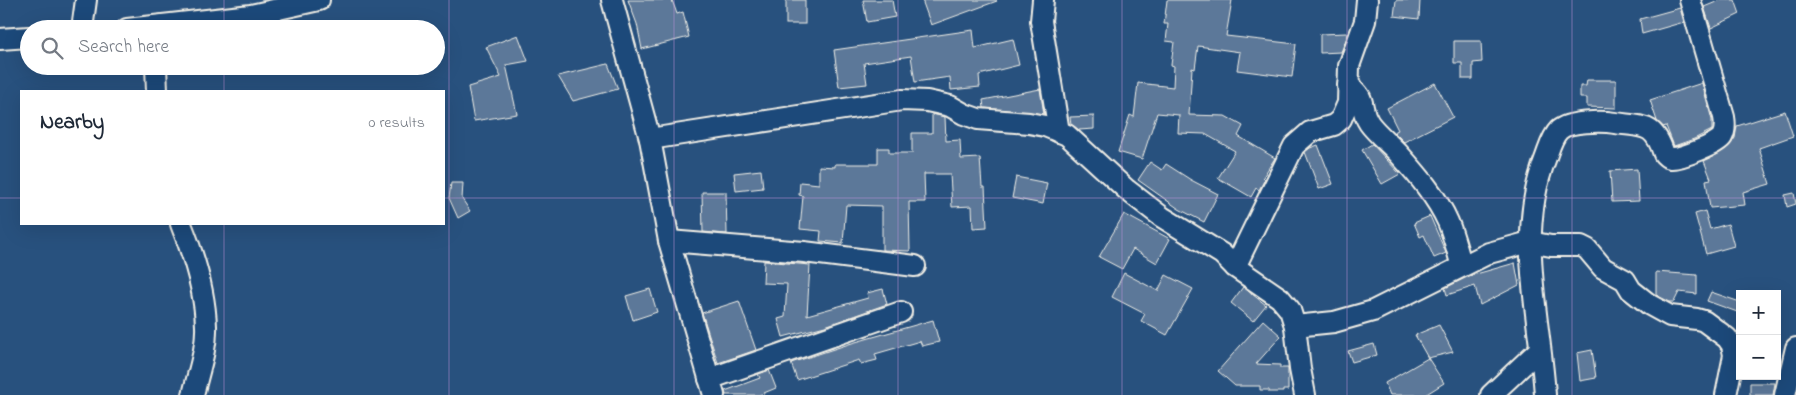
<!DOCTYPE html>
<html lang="en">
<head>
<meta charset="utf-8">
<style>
  body { margin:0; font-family:"Indie Flower",sans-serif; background:#f2f2f3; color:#1f2937 }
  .controls { position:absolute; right:15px; bottom:15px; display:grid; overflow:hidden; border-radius:0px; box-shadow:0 5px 20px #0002 }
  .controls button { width:45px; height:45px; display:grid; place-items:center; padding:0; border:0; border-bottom:1px solid #e0e1e3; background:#fff; color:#1f2937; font:25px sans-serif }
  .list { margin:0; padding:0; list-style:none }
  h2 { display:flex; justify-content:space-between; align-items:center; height:65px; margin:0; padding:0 20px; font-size:21px }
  h2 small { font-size:16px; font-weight:400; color:#747a83 }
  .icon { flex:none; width:28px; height:28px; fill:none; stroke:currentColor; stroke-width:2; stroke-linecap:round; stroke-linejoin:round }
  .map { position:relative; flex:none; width:1796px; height:395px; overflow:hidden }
  .search { position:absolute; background:#fff; box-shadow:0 5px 20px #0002; left:20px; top:20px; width:425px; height:55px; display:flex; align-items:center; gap:12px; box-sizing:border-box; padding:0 18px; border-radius:28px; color:#747a83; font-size:19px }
  .panel { position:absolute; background:#fff; box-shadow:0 5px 20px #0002; left:20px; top:90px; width:425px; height:135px; border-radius:0px }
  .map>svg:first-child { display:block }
  .building { fill:#5b7899; stroke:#f4f1e8 }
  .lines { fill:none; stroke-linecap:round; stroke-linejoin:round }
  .minor-casing { stroke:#f4f1e8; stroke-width:24 }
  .minor { stroke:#1f4a7a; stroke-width:20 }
  .grid { fill:none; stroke:#b88ed4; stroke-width:1; stroke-opacity:0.55 }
</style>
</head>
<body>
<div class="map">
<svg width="1796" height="395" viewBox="0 0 1796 395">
  <rect width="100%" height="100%" fill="#28517e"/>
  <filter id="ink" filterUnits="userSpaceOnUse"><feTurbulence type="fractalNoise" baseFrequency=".02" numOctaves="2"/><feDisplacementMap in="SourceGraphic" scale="10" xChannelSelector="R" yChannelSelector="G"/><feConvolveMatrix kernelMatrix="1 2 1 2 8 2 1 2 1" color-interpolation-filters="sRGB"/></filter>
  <g filter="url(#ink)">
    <!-- building -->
    <g class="building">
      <path d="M628 0H672L677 14 683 12 689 37 642 49 637 24Z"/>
      <rect x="786" y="0" width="19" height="24"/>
      <path d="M863 0H892L895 17 867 22Z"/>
      <path d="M922 0H996L997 1 931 25Z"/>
      <path d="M1167 0H1232L1226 36 1296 44 1292 77 1237 70 1240 52 1198 46 1195 69 1192 68 1189 115 1225 116 1243 126 1238 136 1275 158 1263 177 1265 179 1259 190 1256 188 1251 197 1218 178 1235 151 1205 134 1178 133 1179 115 1157 113 1142 159 1118 152 1130 115 1134 117 1138 83 1173 87 1174 66 1171 65 1174 42 1166 41 1168 24H1164Z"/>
      <path d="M1396 0H1420L1419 19 1394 16Z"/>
      <path d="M1721 0H1735L1740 14 1711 28 1704 7Z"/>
      <path d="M1680 8 1684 22 1642 34 1640 19Z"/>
      <path d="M973 30 975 48 1013 39 1019 65 979 75 980 87 951 90 950 77 915 82 911 56 864 63 867 84 839 87 834 50Z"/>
      <path d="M1347 33V37L1341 52 1320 53V34Z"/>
      <path d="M518 35 528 61 506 65 517 114 474 121 468 87 501 77 486 47Z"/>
      <path d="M1454 41H1481L1482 62 1473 63V79H1462V63H1454Z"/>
      <path d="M608 64 618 89 573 101 558 76Z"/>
      <path d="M1587 80H1616V108L1587 107V98H1580V86H1586Z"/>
      <path d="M1435 83 1453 117 1404 142 1394 132 1398 130 1387 108Z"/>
      <path d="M1702 83 1712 120V130L1694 139 1674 146 1666 126 1663 127 1657 121 1650 100Z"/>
      <path d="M1040 89 1044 114 984 108 983 100Z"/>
      <path d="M1785 111 1793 136 1759 148 1770 184 1743 192 1745 205 1710 208 1706 180 1711 179 1704 161 1720 153 1730 145 1735 138 1737 126Z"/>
      <path d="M932 114 945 117 946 141 960 140 961 159 980 158 982 187H985L987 227 973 228 972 206 952 207 950 174H924L925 202H909L910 251 882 250V206L846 205 843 243 820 241 821 231 800 229 803 196 799 195 800 182 819 184V166L835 167V164H878V148H889V153H912V133H932Z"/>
      <path d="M1094 116V129L1079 130 1071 124 1070 117Z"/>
      <path d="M1372 144 1400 174 1382 184 1362 150Z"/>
      <path d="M1318 145 1333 184 1319 189 1305 152 1310 148Z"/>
      <path d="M1150 162 1162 170 1166 164 1191 180 1218 194 1204 222 1179 209 1138 180Z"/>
      <path d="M1637 169 1639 201 1612 202 1610 171Z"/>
      <path d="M761 170 763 188 736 191 734 173Z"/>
      <path d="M1016 177 1047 183 1043 204 1012 198Z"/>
      <path d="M451 183H463L462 199 470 211 458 218 449 198Z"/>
      <path d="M702 192H726L727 234 703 232Z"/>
      <path d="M1794 193 1796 204 1787 207 1785 195Z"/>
      <path d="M1705 211 1710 229 1728 224 1734 246 1706 254 1695 214Z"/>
      <path d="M1124 214 1170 239 1157 263 1133 249 1122 269 1099 257Z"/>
      <path d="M1430 216 1446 253 1434 258 1424 235 1420 237 1414 223Z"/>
      <path d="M764 261 810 265 807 315 868 298 867 293 883 289 887 304 825 326 783 337 778 319 785 317 787 284 763 283Z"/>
      <path d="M1515 263 1519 285 1480 305 1475 286 1447 295 1445 288 1469 276Z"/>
      <path d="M1656 272 1697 275V294L1679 292 1674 302H1670L1656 295Z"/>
      <path d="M1124 273 1158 291 1166 275 1193 289 1167 335 1141 321 1145 314 1112 297Z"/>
      <path d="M1243 287 1266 305 1253 321 1231 303Z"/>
      <path d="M650 289 657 312 633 320 626 296Z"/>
      <path d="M1711 292 1740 302V313L1707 301Z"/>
      <path d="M739 301 756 350 718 363 702 313Z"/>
      <path d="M933 320 939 342 922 346 920 341 875 354 877 360 861 364 859 360 797 380 791 363 852 343Z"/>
      <path d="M1263 320 1281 336 1256 364 1280 365V368H1288V390H1283V392H1269V390H1260V386H1235L1218 371Z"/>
      <path d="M1439 325 1453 352 1428 358 1415 335Z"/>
      <path d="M1374 344 1377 355 1352 362 1348 351Z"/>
      <path d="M1592 350 1596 378 1580 381 1577 353Z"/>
      <path d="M1428 358 1444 383 1425 395H1390L1385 383Z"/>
      <path d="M769 370 776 388 759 395H726L725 391 760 378 758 374Z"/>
      <path d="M1750 383H1775L1773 395H1750Z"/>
    </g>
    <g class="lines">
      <defs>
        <g id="minor">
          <path d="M612 0 650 139 669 241 714 395"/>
          <path d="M1043 0 1041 21 1059 132"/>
          <path d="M82 29 86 0"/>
          <path d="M127 29 251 15 319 0"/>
          <path d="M0 39 29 37"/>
          <path d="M156 66 157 91"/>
          <path d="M1348 85C1369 100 1358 107 1369 123 1376 133 1390 144 1399 154 1417 174 1437 197 1448 222 1454 236 1457 251 1462 266"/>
          <path d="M650 139 902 100 927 101 950 106 964 114 978 119 1029 123 1045 126 1067 135 1127 190 1162 217 1222 254 1235 267 1280 298 1290 310 1295 326 1300 369 1305 395"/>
          <path d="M181 224C194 256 205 292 206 326 207 349 198 373 193 395"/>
          <path d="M669 241 804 252 915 266"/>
          <path d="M1235 267 1294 146 1310 132 1334 125 1341 119 1348 103 1349 66 1365 21 1367 0"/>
          <path d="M1295 326 1334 322 1373 311 1489 253 1530 242 1551 246H1581L1587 249 1603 268 1625 280 1631 290 1650 305 1670 316 1697 319 1704 321 1727 338 1732 345 1734 355 1726 395"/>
          <path d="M709 379 901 312"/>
          <path d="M1491 395 1540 349"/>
          <path d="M1545 395C1540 316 1515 235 1546 157 1549 149 1552 137 1559 130 1569 121 1602 121 1615 123 1644 127 1654 123 1664 154 1667 157 1667 157 1671 158 1680 159 1718 144 1722 137 1726 130 1725 123 1724 117L1690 0"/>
          <path d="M1785 395 1796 348"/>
        </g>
      </defs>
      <!-- minor casing -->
      <use href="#minor" class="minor-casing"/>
      <!-- minor -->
      <use href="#minor" class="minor"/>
    </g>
  </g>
  <!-- grid -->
  <path class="grid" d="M224 0V29M449 0V395M674 0V395M898 0V395M1122 0V395M1347 0V395M1572 0V395M224 66V91M0 198H21M444 198H1796M224 224V395"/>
</svg>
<div class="controls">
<button>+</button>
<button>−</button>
</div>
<div class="search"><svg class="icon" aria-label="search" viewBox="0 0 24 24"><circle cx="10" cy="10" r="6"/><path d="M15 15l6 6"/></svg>Search here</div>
<section class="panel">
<h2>Nearby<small>0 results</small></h2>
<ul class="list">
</ul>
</section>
</div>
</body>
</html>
